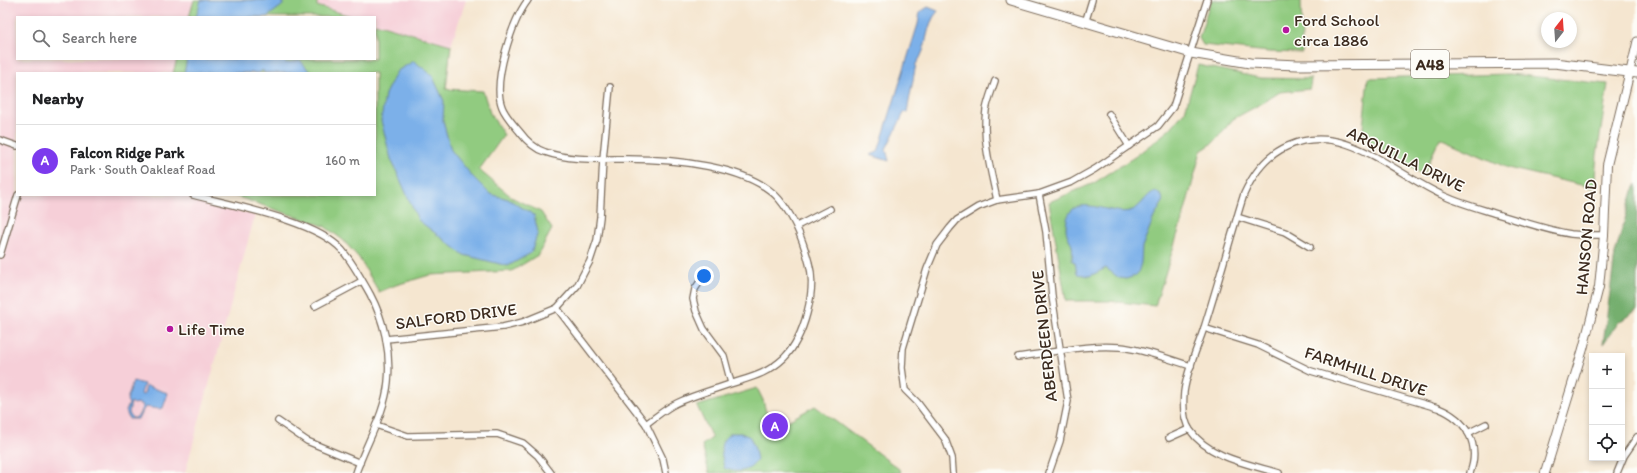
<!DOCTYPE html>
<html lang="en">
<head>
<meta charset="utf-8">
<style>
  body { margin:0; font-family:Itim,sans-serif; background:#f2f2f2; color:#202124 }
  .controls { position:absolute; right:12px; bottom:12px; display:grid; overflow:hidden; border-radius:0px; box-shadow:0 2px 6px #0003 }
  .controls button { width:36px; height:36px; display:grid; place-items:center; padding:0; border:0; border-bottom:1px solid #e0e0e0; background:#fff; color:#202124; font:20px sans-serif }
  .compass { position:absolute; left:1541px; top:12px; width:36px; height:36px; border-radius:50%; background:#fff; box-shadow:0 2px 6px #0003; rotate:17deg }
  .you { position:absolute; left:704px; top:276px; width:14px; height:14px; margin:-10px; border:3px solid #fff; border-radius:50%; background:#1a73e8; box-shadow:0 0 0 6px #1a73e833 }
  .badge { display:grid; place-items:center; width:26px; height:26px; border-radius:50%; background:#7c3aed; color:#fff; font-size:13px; font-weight:700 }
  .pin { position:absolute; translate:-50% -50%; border:2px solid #fff; box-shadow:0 1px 4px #0006 }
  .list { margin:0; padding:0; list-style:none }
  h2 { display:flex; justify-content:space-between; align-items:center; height:52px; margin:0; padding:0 16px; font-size:17px }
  h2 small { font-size:13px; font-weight:400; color:#757577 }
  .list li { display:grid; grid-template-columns:26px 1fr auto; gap:12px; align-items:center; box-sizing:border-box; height:72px; padding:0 16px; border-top:1px solid #e0e0e0 }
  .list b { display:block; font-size:15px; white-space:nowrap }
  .list p { margin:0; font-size:13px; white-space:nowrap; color:#757577 }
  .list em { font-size:13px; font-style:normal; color:#757577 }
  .icon { flex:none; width:22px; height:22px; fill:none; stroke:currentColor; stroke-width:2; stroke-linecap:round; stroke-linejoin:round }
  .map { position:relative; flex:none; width:1637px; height:473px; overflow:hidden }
  .search { position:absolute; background:#fff; box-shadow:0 2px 6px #0003; left:16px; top:16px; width:360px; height:44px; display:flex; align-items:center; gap:10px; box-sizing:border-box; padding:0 14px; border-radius:0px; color:#757577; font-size:15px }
  .panel { position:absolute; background:#fff; box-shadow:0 2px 6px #0003; left:16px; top:72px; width:360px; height:124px; border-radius:0px }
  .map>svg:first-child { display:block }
  .built { fill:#f6cfd8 }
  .green { fill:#91cb80; stroke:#667a4f }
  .forest { fill:#74af6e; stroke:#586c46 }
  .water { fill:#7bb0e9; stroke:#5b6d84; fill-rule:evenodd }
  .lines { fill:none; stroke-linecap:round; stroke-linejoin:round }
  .minor-casing { stroke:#7c6c5c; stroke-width:8 }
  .tertiary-casing { stroke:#7c6c5c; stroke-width:9 }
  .secondary-casing { stroke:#7c6c5c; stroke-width:10 }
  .primary-casing { stroke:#7c6c5c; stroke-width:11 }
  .minor { stroke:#fff; stroke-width:5.5 }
  .tertiary { stroke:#fff; stroke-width:7 }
  .secondary { stroke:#fff; stroke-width:8 }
  .primary { stroke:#fff; stroke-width:9 }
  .poi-dot { fill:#b5179e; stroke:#fdfcf7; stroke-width:1.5 }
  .labels { text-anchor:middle; stroke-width:3; stroke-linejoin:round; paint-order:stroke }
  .shield { fill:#fdfcf7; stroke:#75695f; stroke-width:1 }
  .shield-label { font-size:16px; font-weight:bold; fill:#3b2a1e }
  .poi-label { font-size:17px; fill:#3b2a1e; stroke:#fdfcf7; text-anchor:start }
  .street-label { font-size:17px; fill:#3b2a1e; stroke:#fdfcf7 }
</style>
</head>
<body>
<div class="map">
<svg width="1637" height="473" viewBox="0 0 1637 473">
  <rect width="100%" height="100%" fill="#fdfcf7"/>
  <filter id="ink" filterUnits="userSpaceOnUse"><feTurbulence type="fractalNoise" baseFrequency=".025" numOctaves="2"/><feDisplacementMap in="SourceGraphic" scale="8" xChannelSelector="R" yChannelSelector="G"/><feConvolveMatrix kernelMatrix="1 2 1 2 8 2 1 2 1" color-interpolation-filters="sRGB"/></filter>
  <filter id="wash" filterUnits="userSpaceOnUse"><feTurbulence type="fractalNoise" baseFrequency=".012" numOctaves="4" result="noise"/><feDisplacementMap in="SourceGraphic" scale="16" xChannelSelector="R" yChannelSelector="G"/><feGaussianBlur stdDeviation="0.9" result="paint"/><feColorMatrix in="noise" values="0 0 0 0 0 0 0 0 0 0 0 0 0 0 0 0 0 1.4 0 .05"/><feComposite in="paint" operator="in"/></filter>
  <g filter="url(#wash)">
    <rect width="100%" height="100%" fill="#f5e6d0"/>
    <!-- built -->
    <g class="built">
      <path d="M0 0H194L189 17H17V59H177L173 73H17V195H201L200 202 255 215 185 473H0Z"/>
      <path d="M317 0H466L451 45 375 23V17H354L317 6Z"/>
    </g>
    <!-- green -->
    <g class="green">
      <path d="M194 0H317V6L354 17H189Z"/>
      <path d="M1211 0H1301L1302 53 1269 52 1203 45 1199 38Z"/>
      <path d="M375 23 451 45 446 89 483 91 490 113 504 135 479 170 513 198 541 212 552 229 538 255 512 271 430 275 396 285 379 292 359 258 343 240 324 226 232 195H375V73H173L177 59H375Z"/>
      <path d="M1198 65 1260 78 1311 79 1310 89 1280 92 1261 104 1233 119 1213 143 1201 151 1184 214 1155 306 1109 301H1066L1049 202 1094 183 1136 156 1170 129 1185 111Z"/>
      <path d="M1509 74 1608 84 1597 155 1594 188 1508 168 1440 138 1423 175 1362 137 1368 78Z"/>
      <path d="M757 388 763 400 766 412 786 422 815 406 899 469 901 473H709L702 445 712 438 697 406Z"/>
    </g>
    <!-- forest -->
    <path class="forest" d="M1637 184V310L1619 322 1603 344 1615 254 1633 191Z"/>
    <!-- water -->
    <g class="water">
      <path d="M201 0H283V5L267 17H196Z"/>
      <path d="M928 7 938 11C924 26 929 48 916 64L907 112 904 113 886 149 889 161 870 155 878 152 918 24 920 12Z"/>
      <path d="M187 59H283L286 63 300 60 311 73H264L263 70 258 73H184Z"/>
      <path d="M414 61 432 75 444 101 443 121 451 150 472 176 490 194 508 199 534 215 538 232 531 253 508 266 464 255 418 220 391 159 381 121 385 94 397 71Z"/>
      <path d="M1155 191 1162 196 1163 202 1154 217 1142 247 1141 263 1138 273 1135 276 1126 279 1119 278 1106 268 1090 276 1077 274 1075 262 1072 261C1072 256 1073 250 1072 246 1070 239 1066 235 1066 228 1067 187 1109 216 1129 211 1141 209 1145 195 1155 191Z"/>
      <path d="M133 381 144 384 141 394 142 395 144 394 146 386 168 393 163 408 159 409 145 407 138 419H129L126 411 129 404 127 400ZM131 402 134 404 136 403 143 405 139 415 135 418H132L129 413Z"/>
      <path d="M731 433H741L750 437 755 449 757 460C749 473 736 473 724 468 722 452 716 443 731 433Z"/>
    </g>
  </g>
  <g filter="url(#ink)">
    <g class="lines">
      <defs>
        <g id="minor">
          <path d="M528 0C512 21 492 82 502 107 505 115 513 124 519 131 525 139 535 149 545 152 570 161 600 159 627 159 669 159 750 165 779 199 795 218 803 240 809 263 817 290 804 338 784 358 767 374 752 377 730 384 713 390 694 395 677 403 666 408 656 417 646 424"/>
          <path d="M1085 23 1092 0"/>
          <path d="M995 81C992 90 988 100 986 110 982 140 991 171 997 200"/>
          <path d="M1109 114 1129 146"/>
          <path d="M0 140 17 146"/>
          <path d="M1039 194 1046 232 1052 296 1068 401 1060 441 1049 473"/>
          <path d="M193 195C231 205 317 221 342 250 353 263 362 280 370 294 384 320 391 352 388 382 385 414 366 443 356 473"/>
          <path d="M1237 217 1285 232 1310 247"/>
          <path d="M797 226 830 209"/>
          <path d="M0 255 18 195"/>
          <path d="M701 280 695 289 693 299 696 311 704 329 724 356 731 383"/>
          <path d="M315 306 362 281"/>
          <path d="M557 308 646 424 663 459 666 473"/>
          <path d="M1204 328 1258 345 1311 371 1438 408C1466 419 1481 444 1470 473"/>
          <path d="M386 339 503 327 523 322 557 308 577 286 590 261 597 240 600 217 603 159 610 87"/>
          <path d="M1018 357C1051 353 1087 344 1120 347 1143 349 1168 359 1191 366"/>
          <path d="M278 421 307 441 360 463"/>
          <path d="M376 425 408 436 497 434 523 443 538 456 551 473"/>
          <path d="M1468 433 1486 424"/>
          <path d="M1169 438 1189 429"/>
          <path d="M953 473 952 458 945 439 917 402 905 390 902 368 903 348 927 269 937 245 950 228 957 220 978 207 997 200 1039 194 1072 182 1095 169 1158 126 1173 107 1207 0"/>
          <path d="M1279 473C1249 464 1209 458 1190 430 1183 420 1183 404 1184 392 1187 370 1197 349 1204 328 1218 284 1230 239 1244 194 1253 174 1267 155 1288 146 1344 121 1392 172 1440 194 1458 203 1478 208 1497 214 1521 221 1546 230 1571 234 1581 235 1593 235 1604 235"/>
          <path d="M1617 473 1624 456 1637 437"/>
        </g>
        <path id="tertiary" d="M1630 71 1637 41"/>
        <path id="secondary" d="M1545 473 1583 349 1599 287 1604 235 1607 165 1630 71"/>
        <path id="primary" d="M1011 0 1191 53 1250 63 1298 65 1554 63 1637 73"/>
      </defs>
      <!-- minor casing -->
      <use href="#minor" class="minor-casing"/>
      <!-- tertiary casing -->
      <use href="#tertiary" class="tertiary-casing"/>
      <!-- secondary casing -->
      <use href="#secondary" class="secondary-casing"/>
      <!-- primary casing -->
      <use href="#primary" class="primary-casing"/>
      <!-- minor -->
      <use href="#minor" class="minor"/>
      <!-- tertiary -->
      <use href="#tertiary" class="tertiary"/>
      <!-- secondary -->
      <use href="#secondary" class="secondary"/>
      <!-- primary -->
      <use href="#primary" class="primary"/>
    </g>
  </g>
  <!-- markers -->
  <g class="poi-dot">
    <circle cx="1286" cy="30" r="4"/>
    <circle cx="170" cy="329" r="4"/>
  </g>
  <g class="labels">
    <!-- shield labels -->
    <rect class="shield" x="1411" y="50" width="38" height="28" rx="3"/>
    <g class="shield-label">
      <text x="1430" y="70">A48</text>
    </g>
    <!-- poi labels -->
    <g class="poi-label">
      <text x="1294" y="26">Ford School<tspan x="1294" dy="20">circa 1886</tspan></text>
      <text x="178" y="335">Life Time</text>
    </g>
    <!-- street labels -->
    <g class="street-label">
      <text transform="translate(1406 159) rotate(26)" y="6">ARQUILLA DRIVE</text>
      <text transform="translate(1586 237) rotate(-85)" y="6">HANSON ROAD</text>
      <text transform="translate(456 316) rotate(-7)" y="6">SALFORD DRIVE</text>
      <text transform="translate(1044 336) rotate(-96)" y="6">ABERDEEN DRIVE</text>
      <text transform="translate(1366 371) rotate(18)" y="6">FARMHILL DRIVE</text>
    </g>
  </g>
</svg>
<div class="controls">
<button>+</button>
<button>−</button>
<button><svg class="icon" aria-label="locate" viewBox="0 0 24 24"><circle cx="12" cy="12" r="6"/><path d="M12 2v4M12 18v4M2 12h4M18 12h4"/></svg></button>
</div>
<svg class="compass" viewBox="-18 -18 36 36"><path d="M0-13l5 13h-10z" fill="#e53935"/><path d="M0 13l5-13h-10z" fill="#757577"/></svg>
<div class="you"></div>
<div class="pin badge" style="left:775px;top:426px">A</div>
<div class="search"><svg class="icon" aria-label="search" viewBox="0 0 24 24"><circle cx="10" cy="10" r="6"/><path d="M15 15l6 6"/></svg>Search here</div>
<section class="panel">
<h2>Nearby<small></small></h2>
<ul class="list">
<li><span class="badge">A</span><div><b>Falcon Ridge Park</b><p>Park · South Oakleaf Road</p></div><em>160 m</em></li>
</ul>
</section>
</div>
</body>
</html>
